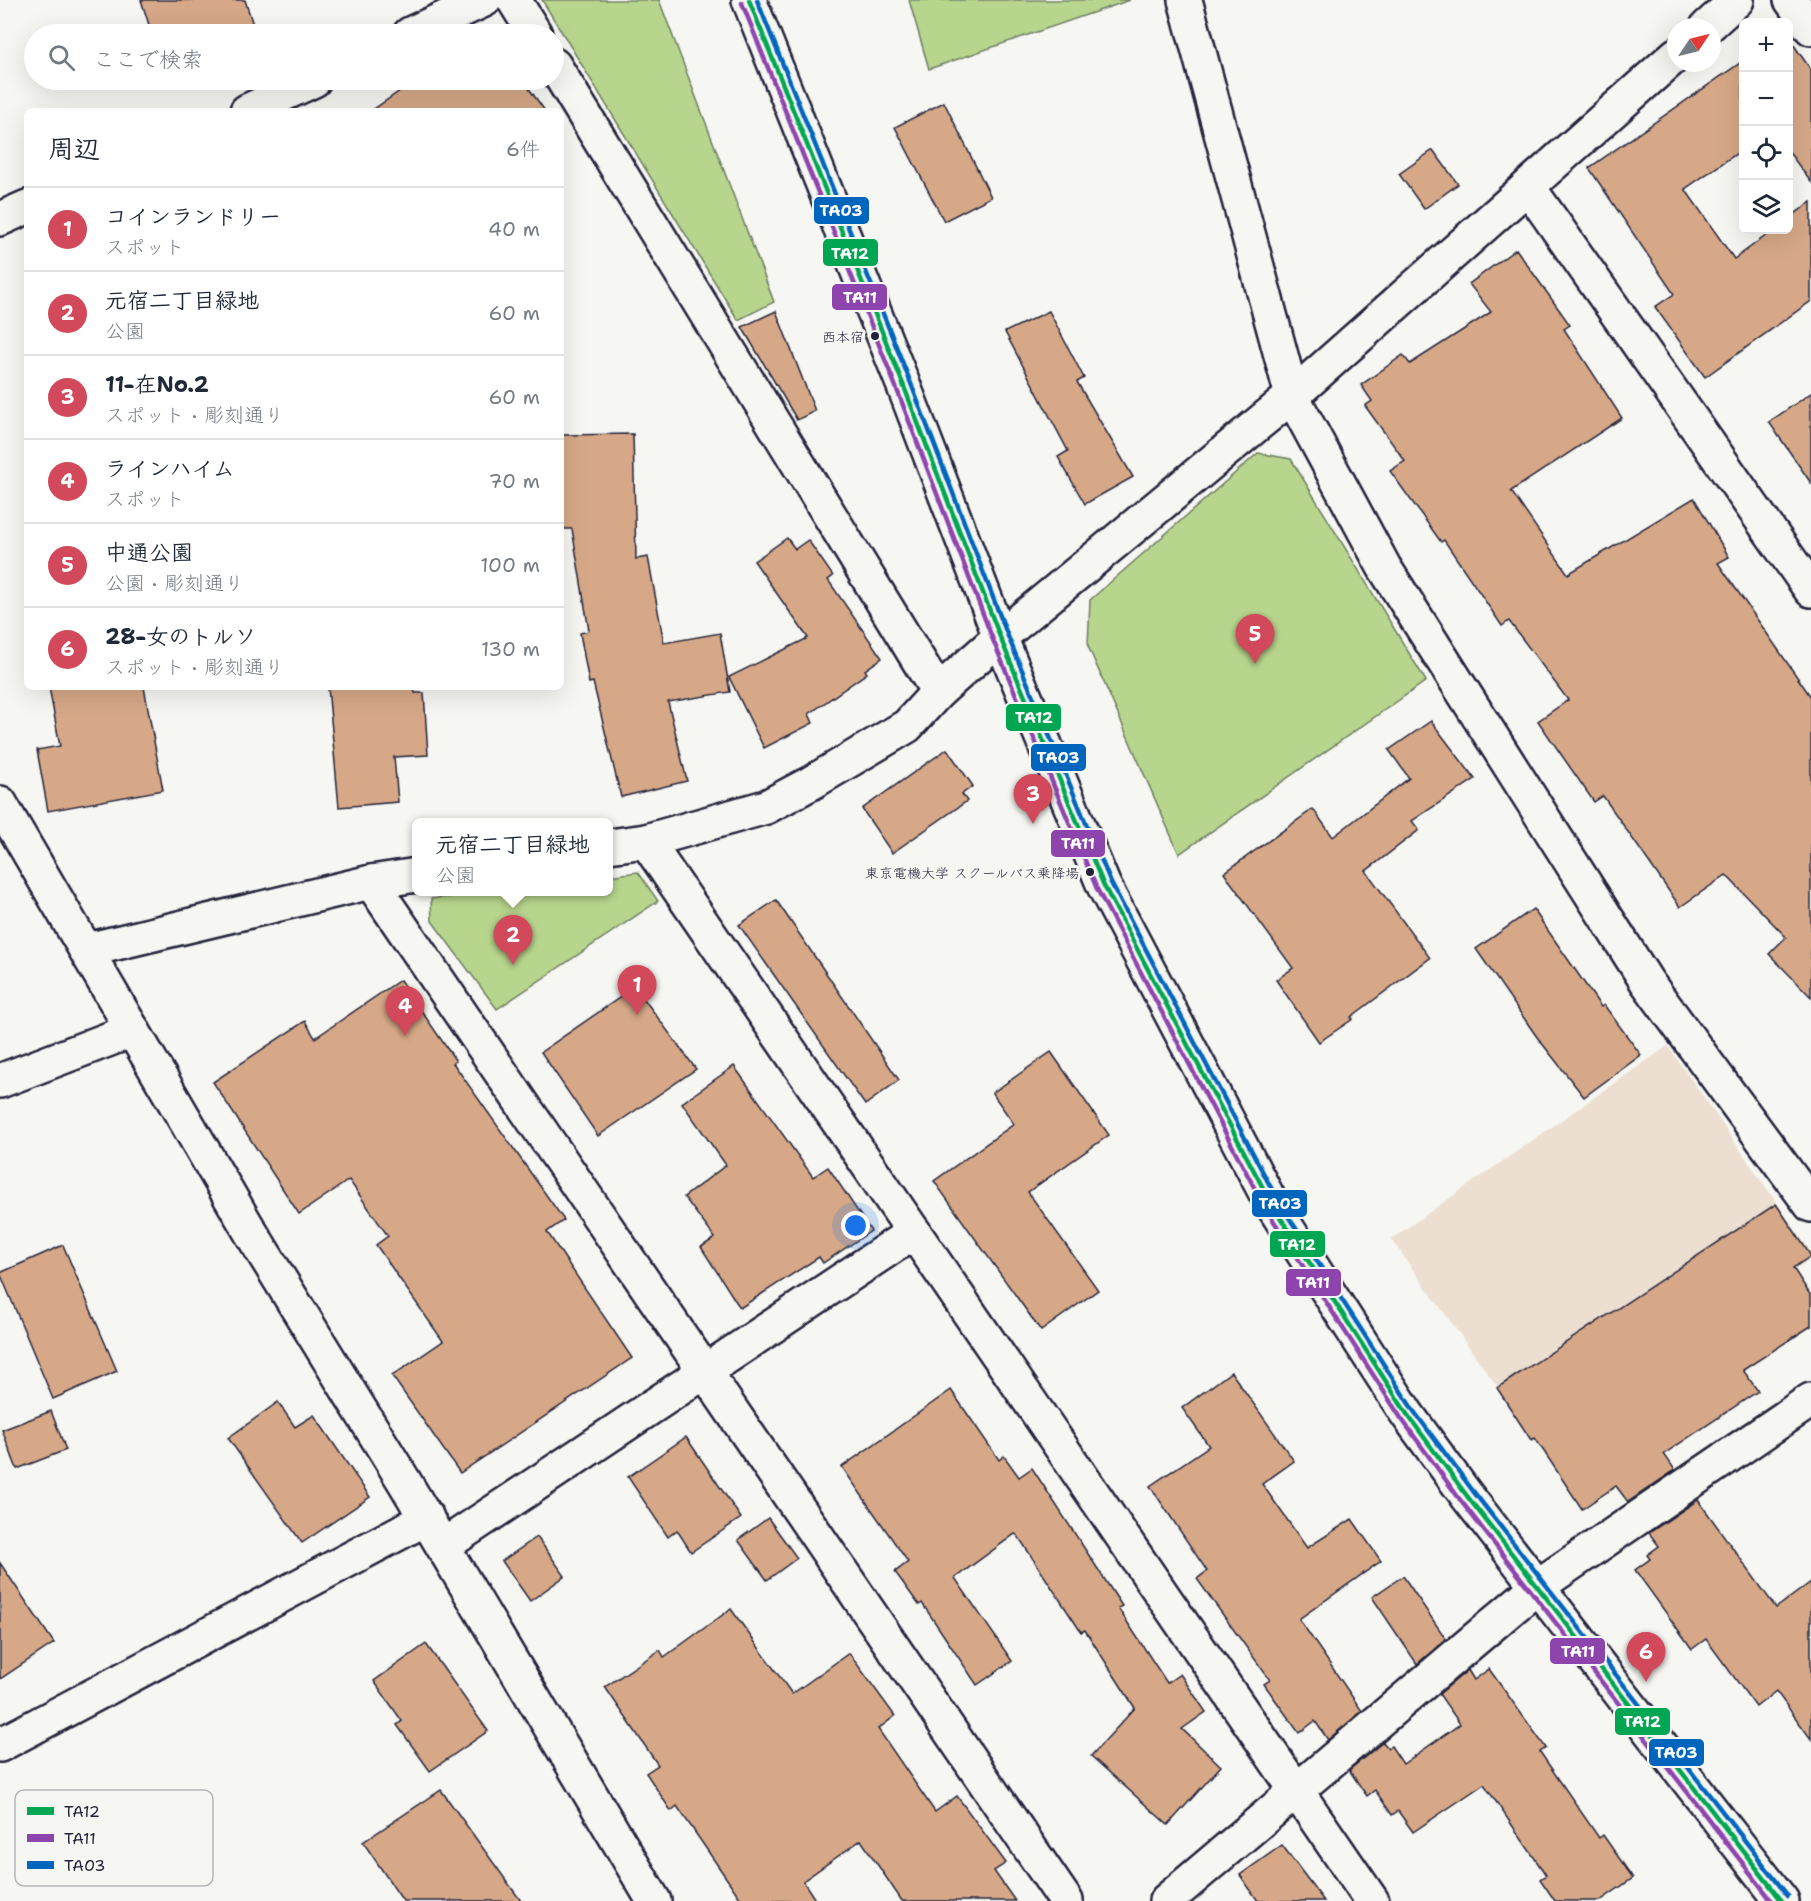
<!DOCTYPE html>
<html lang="ja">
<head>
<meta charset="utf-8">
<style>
  body { margin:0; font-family:"Shantell Sans","Klee One",sans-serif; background:#f2f2f3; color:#1f2937 }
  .controls { position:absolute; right:18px; top:18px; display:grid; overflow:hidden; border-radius:9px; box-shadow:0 6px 24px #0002 }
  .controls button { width:54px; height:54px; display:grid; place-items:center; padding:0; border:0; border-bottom:2px solid #e0e1e3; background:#fff; color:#1f2937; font:30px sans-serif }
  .compass { position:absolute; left:1667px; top:18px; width:54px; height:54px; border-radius:50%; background:#fff; box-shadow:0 6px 24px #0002; rotate:55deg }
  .you { position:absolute; left:856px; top:1226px; width:21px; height:21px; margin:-15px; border:4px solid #fff; border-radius:50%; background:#1a73e8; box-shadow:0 0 0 9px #1a73e833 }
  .badge { display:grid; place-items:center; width:39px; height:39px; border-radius:50%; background:#d1495b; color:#fff; font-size:20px; font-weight:700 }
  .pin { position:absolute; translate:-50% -50px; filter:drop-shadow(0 2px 3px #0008) }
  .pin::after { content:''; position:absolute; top:32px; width:21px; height:18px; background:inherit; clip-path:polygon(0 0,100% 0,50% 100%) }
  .popup { position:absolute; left:412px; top:818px; width:201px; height:78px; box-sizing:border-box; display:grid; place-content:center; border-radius:9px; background:#fff; filter:drop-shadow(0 2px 4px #0005); font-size:20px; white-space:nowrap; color:#747a83 }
  .popup b { font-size:22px; color:#1f2937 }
  .popup::after { content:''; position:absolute; left:50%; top:100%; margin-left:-12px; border:12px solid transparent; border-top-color:#fff }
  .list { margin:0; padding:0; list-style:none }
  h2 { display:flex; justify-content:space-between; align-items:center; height:78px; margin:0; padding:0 24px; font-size:26px }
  h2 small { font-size:20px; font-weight:400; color:#747a83 }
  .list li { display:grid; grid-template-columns:39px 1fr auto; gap:18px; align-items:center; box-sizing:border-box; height:84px; padding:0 24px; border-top:2px solid #e0e1e3 }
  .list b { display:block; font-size:22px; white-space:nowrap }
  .list p { margin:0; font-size:20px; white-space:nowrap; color:#747a83 }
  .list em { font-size:20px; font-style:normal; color:#747a83 }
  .icon { flex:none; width:33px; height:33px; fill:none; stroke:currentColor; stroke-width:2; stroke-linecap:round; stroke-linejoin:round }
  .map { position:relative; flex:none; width:1811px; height:1901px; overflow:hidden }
  .search { position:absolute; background:#fff; box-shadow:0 6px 24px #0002; left:24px; top:24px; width:540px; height:66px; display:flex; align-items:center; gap:15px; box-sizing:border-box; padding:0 21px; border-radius:33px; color:#747a83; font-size:22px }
  .panel { position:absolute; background:#fff; box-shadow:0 6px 24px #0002; left:24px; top:108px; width:540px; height:582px; border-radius:9px }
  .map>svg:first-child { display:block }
  .built { fill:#ecdfd2 }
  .green { fill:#b8d58d; stroke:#6d7c64; stroke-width:1.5 }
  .building { fill:#d6a887; stroke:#22223b; stroke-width:1.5 }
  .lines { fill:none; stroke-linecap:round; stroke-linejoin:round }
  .street-casing { stroke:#22223b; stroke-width:38 }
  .secondary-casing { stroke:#22223b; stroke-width:38 }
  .street { stroke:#f6f6f2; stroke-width:33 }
  .secondary { stroke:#f6f6f2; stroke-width:33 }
  .bus-1-casing { stroke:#f6f6f2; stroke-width:9 }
  .bus-2-casing { stroke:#f6f6f2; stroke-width:9 }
  .bus-3-casing { stroke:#f6f6f2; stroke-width:9 }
  .bus-1 { stroke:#00a651; stroke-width:4.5 }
  .bus-2 { stroke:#8e44ad; stroke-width:4.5 }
  .bus-3 { stroke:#0065bd; stroke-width:4.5 }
  .bus-dot { fill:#22223b; stroke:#f6f6f2; stroke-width:2 }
  .labels { text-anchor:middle; stroke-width:6; stroke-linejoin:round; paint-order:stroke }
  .bus-label { font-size:14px; fill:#22223b; stroke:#f6f6f2; text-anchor:end }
  .key { fill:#f6f6f2; stroke:#b6b6bb; stroke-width:1.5 }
  .key-label { font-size:16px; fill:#22223b }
  .line-badge { stroke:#f6f6f2; stroke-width:2 }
  .badge-label { font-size:16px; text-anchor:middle; font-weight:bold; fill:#fff }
</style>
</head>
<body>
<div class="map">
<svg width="1811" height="1901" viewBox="0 0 1811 1901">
  <rect width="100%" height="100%" fill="#f6f6f2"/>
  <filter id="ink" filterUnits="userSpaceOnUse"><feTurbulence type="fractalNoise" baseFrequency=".0167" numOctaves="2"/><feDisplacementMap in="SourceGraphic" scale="12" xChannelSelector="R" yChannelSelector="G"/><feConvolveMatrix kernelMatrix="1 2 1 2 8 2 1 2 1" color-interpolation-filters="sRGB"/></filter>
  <g filter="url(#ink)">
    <!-- built -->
    <path class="built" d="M1668 1046 1811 1252V1259L1533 1436 1391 1239Z"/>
    <!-- green -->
    <g class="green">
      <path d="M542 0H659L774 302 738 320Z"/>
      <path d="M909 0H1130L929 69Z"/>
      <path d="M1258 453 1291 459 1426 681 1179 854 1088 646 1090 600Z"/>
      <path d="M638 872 658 901 497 1009 432 921 431 899 488 892H609V876Z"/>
    </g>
    <!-- building -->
    <g class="building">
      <path d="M141 0H245L256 34H152Z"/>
      <path d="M1789 38 1811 70V182L1788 151Z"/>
      <path d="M1743 61V149L1685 189 1734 259 1774 230H1788V219L1811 202V301L1705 377 1655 307 1674 294 1589 168Z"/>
      <path d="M416 80H523L545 111H371Z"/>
      <path d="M944 102 991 197 944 221 895 127Z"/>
      <path d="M1433 150 1458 184 1424 209 1399 174Z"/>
      <path d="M1516 249 1570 325 1564 329 1622 418 1511 491 1568 574 1694 498 1729 557 1718 563 1811 697V997L1769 954 1786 937 1726 875 1680 907 1603 796 1594 802 1538 721 1568 700 1509 621 1502 626 1444 540 1441 542 1390 471 1405 461 1365 406 1372 401 1361 385 1403 355 1410 364 1491 312 1469 284Z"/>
      <path d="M776 311 815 411 797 420 742 327Z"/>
      <path d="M1049 311 1084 378 1077 382 1133 477 1085 504 1058 457 1068 451 1005 332Z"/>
      <path d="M1811 393V483L1769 422Z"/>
      <path d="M633 434 636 559 648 557 664 643 720 633 730 692 668 702 687 781 621 797 593 682 589 683 580 633 589 631 572 529H561V435Z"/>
      <path d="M787 538 795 549 808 540 833 576 828 580 882 658 865 670 867 673 809 714 813 723 764 748 729 677 808 638 754 561Z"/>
      <path d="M49 687H144L163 790 48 811 37 750 60 746Z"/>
      <path d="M328 687H414L415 693H424L428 755 394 757 398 802 339 807Z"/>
      <path d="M1431 721 1475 779 1412 821 1419 830 1366 871 1430 958 1351 1017 1353 1019 1319 1042 1276 980 1293 968 1224 873 1313 809 1333 837 1409 778 1389 750Z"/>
      <path d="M947 749 973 786 962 794 967 801 892 853 862 809Z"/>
      <path d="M776 900 899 1080 865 1105 739 925Z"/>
      <path d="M1533 909 1601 1007 1604 1005 1641 1055 1584 1097 1537 1037 1476 949Z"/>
      <path d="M400 980 456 1061 453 1063 564 1220 547 1232 632 1358 460 1473 392 1376 443 1341 376 1245 388 1236 349 1180 299 1214 213 1082 305 1021 315 1038Z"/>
      <path d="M635 987 696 1069 598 1136 541 1052Z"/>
      <path d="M1051 1052 1109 1135 1028 1192 1098 1290 1041 1331 934 1181 1014 1124 992 1093Z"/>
      <path d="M734 1066 813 1177 828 1167 871 1231 823 1263 819 1257 740 1308 701 1247 715 1238 684 1197 726 1165 682 1103Z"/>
      <path d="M1776 1204 1811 1256 1793 1268 1811 1296V1326L1743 1370 1758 1391 1664 1454 1675 1470 1628 1502 1616 1486 1582 1509 1535 1438 1531 1440 1497 1388Z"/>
      <path d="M63 1245 117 1371 53 1399 0 1273Z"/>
      <path d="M1231 1372 1294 1461 1262 1484 1307 1548 1352 1519 1381 1561 1299 1619 1362 1711 1328 1740 1315 1721 1299 1733 1264 1684 1270 1680 1197 1579 1207 1571 1150 1486 1209 1446 1182 1408Z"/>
      <path d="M951 1390 999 1460 1004 1456 1019 1477 1032 1468 1122 1606 1118 1608 1167 1683 1180 1674 1206 1712 1182 1729 1221 1766 1168 1825 1091 1756 1135 1708 1085 1630 1081 1632 1018 1536 1015 1534 955 1578 1012 1661 977 1685 922 1603 919 1605 895 1572 908 1562 842 1467Z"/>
      <path d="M278 1402 295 1427 314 1415 370 1497 302 1543 228 1438Z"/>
      <path d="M51 1411 66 1450 17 1469 2 1430Z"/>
      <path d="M686 1437 741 1518 691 1552 677 1530 668 1537 628 1477Z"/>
      <path d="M1698 1500 1776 1608 1811 1582V1739L1776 1691 1756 1707 1706 1639 1692 1649 1635 1570 1650 1559 1647 1555 1659 1546 1649 1533Z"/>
      <path d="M768 1518 797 1558 767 1580 738 1540Z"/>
      <path d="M537 1537 565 1576 530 1601 502 1561Z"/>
      <path d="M0 1563 54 1643 0 1679Z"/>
      <path d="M1403 1576 1446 1639 1417 1664 1372 1597Z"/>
      <path d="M731 1609 792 1694 849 1653 895 1716 878 1729 935 1812 957 1796 1006 1863 994 1871 1015 1901H902L861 1840 803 1881 816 1901H742L677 1806 671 1811 646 1773 658 1765 605 1687 660 1650 664 1657Z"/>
      <path d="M426 1644 488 1731 430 1771 397 1725 402 1721 374 1681Z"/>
      <path d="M1489 1669 1546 1748 1540 1752 1599 1838 1603 1835 1633 1878 1600 1901H1555L1540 1879 1546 1875 1484 1784 1413 1832 1398 1811 1392 1815 1375 1790 1367 1796 1349 1770 1383 1742 1388 1748 1391 1746 1403 1764 1460 1724 1439 1694 1468 1670 1474 1680Z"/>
      <path d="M441 1790 521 1901H403L363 1842Z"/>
      <path d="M1282 1845 1324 1901H1258L1240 1875Z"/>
    </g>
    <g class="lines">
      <defs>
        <g id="street">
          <path d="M514 0 535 34"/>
          <path d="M1185 0 1292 396 1384 567 1647 982 1811 1205"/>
          <path d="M1791 0 1811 28"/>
          <path d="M410 34 484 0"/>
          <path d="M554 65 938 692"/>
          <path d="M247 111 314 80"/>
          <path d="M1529 188 1811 590"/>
          <path d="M0 219 27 207"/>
          <path d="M646 841 1372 1901"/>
          <path d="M371 882 1066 1901"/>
          <path d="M0 1081 133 1030"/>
          <path d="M443 1546 914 1232"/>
          <path d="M0 1745 427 1518"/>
          <path d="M1166 1901 1538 1586 1811 1400"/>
        </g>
        <g id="secondary">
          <path d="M749 0 903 384 1000 637 1104 886 1271 1203 1407 1414 1467 1496 1782 1901"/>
          <path d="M1707 27 1737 0"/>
          <path d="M0 803 250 1231 404 1481 654 1901"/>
          <path d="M609 846 646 841 766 807 811 783 907 726 938 692 1000 637 1292 396 1676 55"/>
          <path d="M87 950 371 882 417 875"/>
        </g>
      </defs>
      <!-- street casing -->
      <use href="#street" class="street-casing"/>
      <!-- secondary casing -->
      <use href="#secondary" class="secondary-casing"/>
      <!-- street -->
      <use href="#street" class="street"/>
      <!-- secondary -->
      <use href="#secondary" class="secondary"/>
      <defs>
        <path id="bus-1" d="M749 0 903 384 1000 637 1104 886 1271 1203 1407 1414 1467 1496 1782 1901"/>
        <path id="bus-2" d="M742 3 896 387 993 640 1097 889 1264 1206 1401 1418 1461 1501 1772 1901"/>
        <path id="bus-3" d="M757 0 910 381 1007 634 1111 883 1277 1199 1413 1410 1473 1491 1788 1896"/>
      </defs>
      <!-- bus-1 casing -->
      <use href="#bus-1" class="bus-1-casing"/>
      <!-- bus-2 casing -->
      <use href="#bus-2" class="bus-2-casing"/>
      <!-- bus-3 casing -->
      <use href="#bus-3" class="bus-3-casing"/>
      <!-- bus-1 -->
      <use href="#bus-1" class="bus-1"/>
      <!-- bus-2 -->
      <use href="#bus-2" class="bus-2"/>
      <!-- bus-3 -->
      <use href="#bus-3" class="bus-3"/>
    </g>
  </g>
  <!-- markers -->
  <g class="bus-dot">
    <circle cx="875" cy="336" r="5"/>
    <circle cx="1090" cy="872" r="5"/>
  </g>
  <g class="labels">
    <!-- bus labels -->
    <g class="bus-label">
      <text x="864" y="342">西本宿</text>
      <text x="1079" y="878">東京電機大学 スクールバス乗降場</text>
    </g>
  </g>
  <!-- legend -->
  <rect x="15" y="1790" width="198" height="96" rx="9" class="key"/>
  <rect x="27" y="1807" width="27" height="8" fill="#00a651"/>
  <rect x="27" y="1834" width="27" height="8" fill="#8e44ad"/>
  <rect x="27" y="1861" width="27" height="8" fill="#0065bd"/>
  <g class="key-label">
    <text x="64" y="1817">TA12</text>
    <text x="64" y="1844">TA11</text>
    <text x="64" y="1871">TA03</text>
  </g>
  <g class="line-badge">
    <rect x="813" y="196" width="57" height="29" rx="6" fill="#0065bd"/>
    <rect x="822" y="238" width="57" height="29" rx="6" fill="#00a651"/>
    <rect x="831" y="283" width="57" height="28" rx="6" fill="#8e44ad"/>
    <rect x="1005" y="703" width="57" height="29" rx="6" fill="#00a651"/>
    <rect x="1030" y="743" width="57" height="29" rx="6" fill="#0065bd"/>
    <rect x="1050" y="829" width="56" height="29" rx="6" fill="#8e44ad"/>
    <rect x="1251" y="1189" width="57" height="29" rx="6" fill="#0065bd"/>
    <rect x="1269" y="1230" width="57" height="28" rx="6" fill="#00a651"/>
    <rect x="1285" y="1268" width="57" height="29" rx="6" fill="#8e44ad"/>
    <rect x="1549" y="1637" width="57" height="28" rx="6" fill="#8e44ad"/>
    <rect x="1614" y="1707" width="57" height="29" rx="6" fill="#00a651"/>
    <rect x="1648" y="1738" width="57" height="29" rx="6" fill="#0065bd"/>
  </g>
  <g class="badge-label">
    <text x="841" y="216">TA03</text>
    <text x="850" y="259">TA12</text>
    <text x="860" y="303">TA11</text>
    <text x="1034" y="723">TA12</text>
    <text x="1058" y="763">TA03</text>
    <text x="1078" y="849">TA11</text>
    <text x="1280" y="1209">TA03</text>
    <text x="1297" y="1250">TA12</text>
    <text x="1313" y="1288">TA11</text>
    <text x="1578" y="1657">TA11</text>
    <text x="1642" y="1727">TA12</text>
    <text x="1676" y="1758">TA03</text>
  </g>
</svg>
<div class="controls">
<button>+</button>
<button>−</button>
<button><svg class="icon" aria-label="locate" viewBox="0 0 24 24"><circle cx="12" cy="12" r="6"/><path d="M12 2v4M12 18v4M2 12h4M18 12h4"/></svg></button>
<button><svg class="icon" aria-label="layers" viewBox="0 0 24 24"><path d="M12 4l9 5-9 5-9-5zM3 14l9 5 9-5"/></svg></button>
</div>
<svg class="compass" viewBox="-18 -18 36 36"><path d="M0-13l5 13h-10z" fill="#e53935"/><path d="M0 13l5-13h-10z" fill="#747a83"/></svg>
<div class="you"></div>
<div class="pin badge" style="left:637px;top:1015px">1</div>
<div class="pin badge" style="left:513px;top:965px">2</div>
<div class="popup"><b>元宿二丁目緑地</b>公園</div>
<div class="pin badge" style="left:1033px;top:824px">3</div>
<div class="pin badge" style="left:405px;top:1036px">4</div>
<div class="pin badge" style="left:1255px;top:664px">5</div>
<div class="pin badge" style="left:1646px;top:1682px">6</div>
<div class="search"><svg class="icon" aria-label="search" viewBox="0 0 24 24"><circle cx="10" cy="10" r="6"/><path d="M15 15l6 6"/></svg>ここで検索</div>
<section class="panel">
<h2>周辺<small>6件</small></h2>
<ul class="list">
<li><span class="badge">1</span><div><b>コインランドリー</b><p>スポット</p></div><em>40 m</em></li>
<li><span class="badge">2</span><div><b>元宿二丁目緑地</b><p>公園</p></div><em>60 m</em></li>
<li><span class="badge">3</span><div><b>11-在No.2</b><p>スポット · 彫刻通り</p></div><em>60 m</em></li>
<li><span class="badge">4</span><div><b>ラインハイム</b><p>スポット</p></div><em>70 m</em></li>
<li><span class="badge">5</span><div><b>中通公園</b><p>公園 · 彫刻通り</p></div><em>100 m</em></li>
<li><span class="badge">6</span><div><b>28-女のトルソ</b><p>スポット · 彫刻通り</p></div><em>130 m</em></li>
</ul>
</section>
</div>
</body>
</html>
